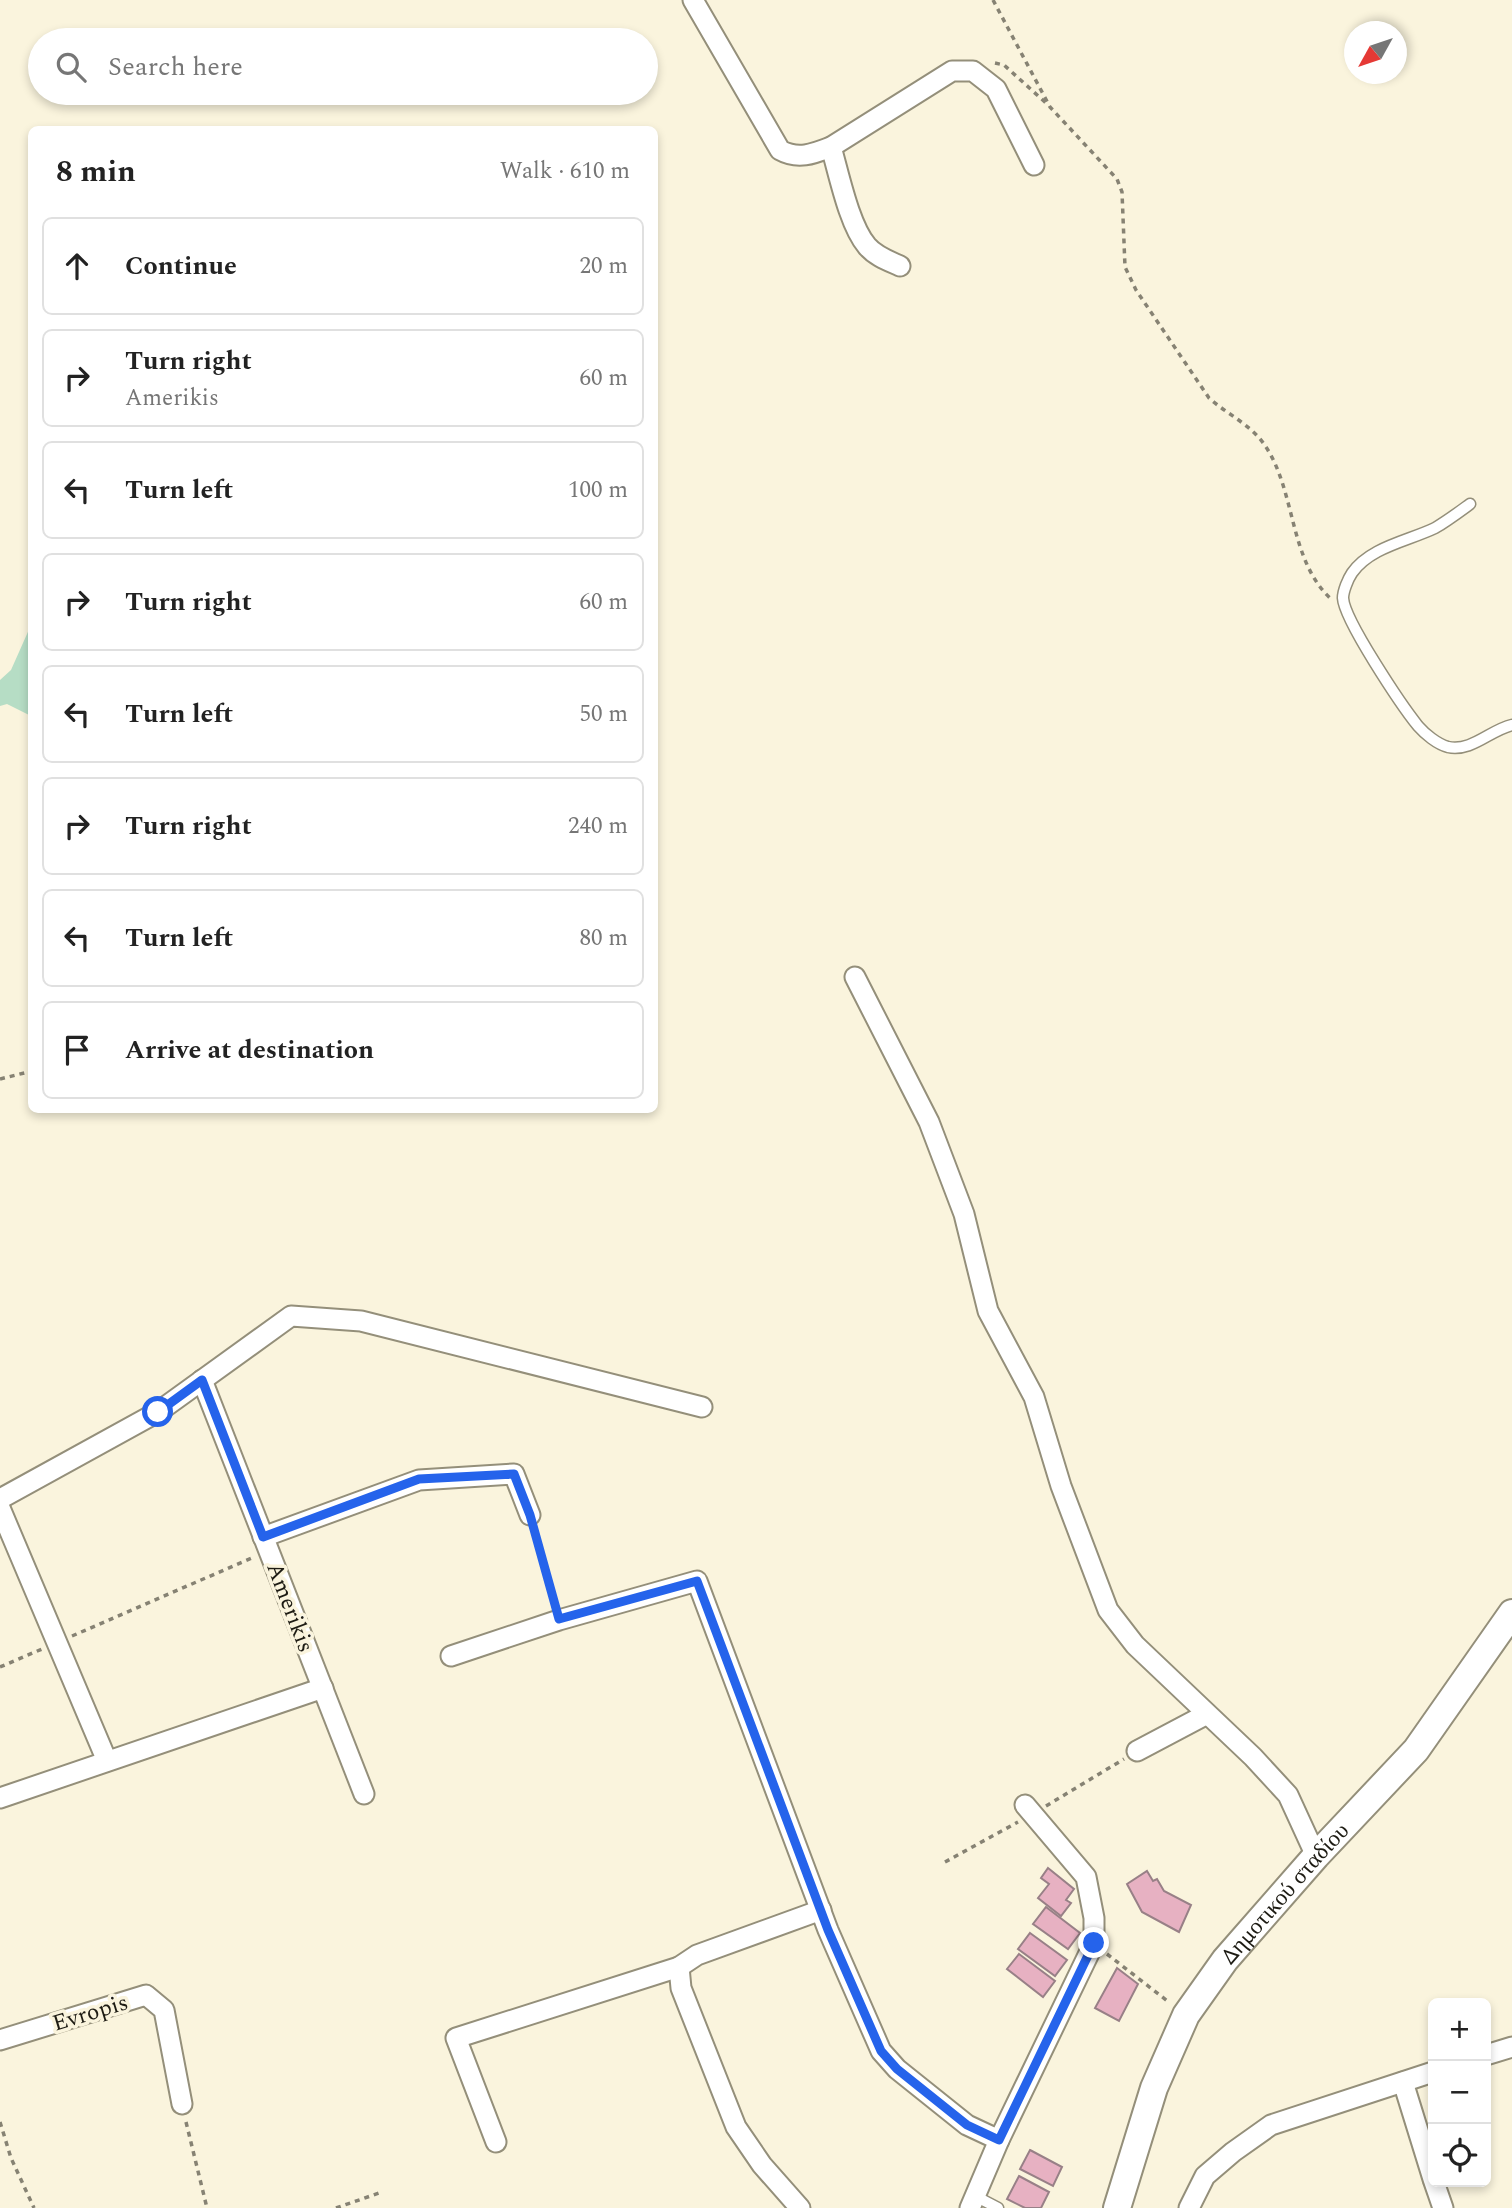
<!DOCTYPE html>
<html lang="en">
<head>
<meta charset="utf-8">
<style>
  body { margin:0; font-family:Spectral,serif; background:#f6f6f6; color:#222 }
  .controls { position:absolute; right:21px; bottom:21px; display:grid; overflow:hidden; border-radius:10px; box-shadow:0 4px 10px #0003 }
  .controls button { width:63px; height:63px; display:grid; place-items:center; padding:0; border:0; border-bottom:2px solid #e0e0e0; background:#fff; color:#222; font:35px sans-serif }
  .compass { position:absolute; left:1344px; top:21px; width:63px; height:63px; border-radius:50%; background:#fff; box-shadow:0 4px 10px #0003; rotate:230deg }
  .stop { position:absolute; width:21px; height:21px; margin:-16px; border:5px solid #2563eb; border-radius:50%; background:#fff }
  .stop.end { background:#2563eb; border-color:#fff; box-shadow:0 2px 7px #0008 }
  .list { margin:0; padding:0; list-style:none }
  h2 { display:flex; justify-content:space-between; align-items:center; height:91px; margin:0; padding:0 28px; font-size:30px }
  h2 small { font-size:23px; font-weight:400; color:#767676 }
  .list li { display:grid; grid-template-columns:46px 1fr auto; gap:21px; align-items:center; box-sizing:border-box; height:98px; margin:0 14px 14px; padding:0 14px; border:2px solid #e0e0e0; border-radius:10px }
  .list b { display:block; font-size:26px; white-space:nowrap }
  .list p { margin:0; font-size:23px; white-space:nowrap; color:#767676 }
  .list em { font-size:23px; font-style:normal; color:#767676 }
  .icon { flex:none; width:38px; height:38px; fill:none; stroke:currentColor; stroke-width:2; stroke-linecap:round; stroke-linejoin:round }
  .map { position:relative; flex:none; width:1512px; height:2208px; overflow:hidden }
  .search { position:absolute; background:#fff; box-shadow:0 4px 10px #0003; left:28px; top:28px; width:630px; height:77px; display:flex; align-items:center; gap:18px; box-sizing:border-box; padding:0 24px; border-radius:38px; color:#767676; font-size:26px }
  .panel { position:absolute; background:#fff; box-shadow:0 4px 10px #0003; left:28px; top:126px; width:630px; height:987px; border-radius:10px }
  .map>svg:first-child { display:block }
  .green { fill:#b6ddc5 }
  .building { fill:#e7b1c2; stroke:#988087; stroke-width:2 }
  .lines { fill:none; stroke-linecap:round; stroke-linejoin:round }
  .service-casing { stroke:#948f7a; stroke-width:13 }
  .minor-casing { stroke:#948f7a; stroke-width:23 }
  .secondary-casing { stroke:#948f7a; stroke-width:30 }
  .path { stroke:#868273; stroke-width:3.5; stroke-dasharray:5 5; stroke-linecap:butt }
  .service { stroke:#fff; stroke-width:10 }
  .minor { stroke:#fff; stroke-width:19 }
  .secondary { stroke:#fff; stroke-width:26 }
  .route { stroke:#2563eb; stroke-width:9 }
  .labels { text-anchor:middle; stroke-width:7; stroke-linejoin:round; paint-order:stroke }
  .street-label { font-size:23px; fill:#1d1b13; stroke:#faf4dd }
</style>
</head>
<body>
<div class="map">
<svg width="1512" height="2208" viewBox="0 0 1512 2208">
  <rect width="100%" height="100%" fill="#faf4dd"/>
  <!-- green -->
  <path class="green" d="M31 625V716L7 704 0 706V680L11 670Z"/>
  <!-- building -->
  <g class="building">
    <path d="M1048 1868 1074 1889 1066 1900 1071 1903 1061 1916 1038 1898 1049 1884 1041 1878Z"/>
    <path d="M1147 1871 1153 1881 1157 1879 1164 1891 1191 1905 1179 1932 1142 1912 1127 1884Z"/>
    <path d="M1046 1907 1080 1933 1068 1949 1033 1924Z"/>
    <path d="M1030 1933 1067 1960 1055 1976 1018 1949Z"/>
    <path d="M1019 1954 1055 1981 1043 1997 1007 1969Z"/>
    <path d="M1117 1968 1138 1984 1119 2021 1095 2008Z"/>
    <path d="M1030 2150 1062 2167 1053 2186 1020 2169Z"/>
    <path d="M1019 2176 1049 2192 1041 2208H1025L1007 2199Z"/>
  </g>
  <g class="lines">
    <defs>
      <g id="service">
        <path d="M1470 504C1459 512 1447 521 1435 528 1408 541 1370 547 1352 573 1348 579 1343 591 1343 598 1344 620 1402 706 1418 726 1425 734 1437 744 1448 747 1472 752 1490 730 1512 725"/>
        <path d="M975 2196 998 2208"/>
      </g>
      <g id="minor">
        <path d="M693 0 780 150C798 160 813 154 831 147L952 71H973L996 89 1034 165"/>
        <path d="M831 147C839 174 849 225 867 246 875 256 889 261 900 266"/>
        <path d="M855 977 929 1122 964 1214 988 1311 1034 1397 1061 1486 1108 1610 1135 1645 1253 1757 1288 1795 1316 1856"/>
        <path d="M202 1380 364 1794"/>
        <path d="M0 1499 158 1412 291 1316 361 1321 702 1407"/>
        <path d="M0 1508 107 1761"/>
        <path d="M263 1537 419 1480 514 1474 530 1515"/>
        <path d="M451 1656 559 1620 697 1581 828 1930 881 2051 897 2069 967 2125 999 2140"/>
        <path d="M1137 1751 1207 1714"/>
        <path d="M0 1798 323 1688"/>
        <path d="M679 1967 681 1988 736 2127 762 2165 800 2208"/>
        <path d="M0 2040 146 1995 164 2010 182 2104"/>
        <path d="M1486 2055 1512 2047"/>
        <path d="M1403 2082 1433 2179"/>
        <path d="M496 2142 456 2038 679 1967 697 1955 821 1910"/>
        <path d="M1434 2182 1443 2208"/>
        <path d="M970 2208 999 2140 1094 1943V1918L1086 1877 1025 1805"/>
        <path d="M1189 2208 1205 2176 1233 2152 1271 2125 1433 2072"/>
      </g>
      <g id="secondary">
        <path id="s1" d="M1117 2208 1154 2088 1186 2015 1225 1960 1316 1856 1416 1750 1512 1613"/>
      </g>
    </defs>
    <!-- service casing -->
    <use href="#service" class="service-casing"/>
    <!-- minor casing -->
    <use href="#minor" class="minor-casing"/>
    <!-- secondary casing -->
    <use href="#secondary" class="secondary-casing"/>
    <!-- path -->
    <g class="path">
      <path d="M993 0 1050 107 1117 179 1122 192 1125 267 1136 290 1209 398C1228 415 1252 425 1266 447 1296 493 1289 560 1331 599"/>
      <path d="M995 63 1004 65 1046 103"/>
      <path d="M0 1079 32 1071"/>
      <path d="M535 1530 554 1604"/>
      <path d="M72 1636 254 1557"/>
      <path d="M0 1667 42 1649"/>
      <path d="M1046 1806 1124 1759"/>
      <path d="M945 1862 1018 1822"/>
      <path d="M1107 1954 1170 2003"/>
      <path d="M0 2122 11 2158 34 2208"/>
      <path d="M186 2122 207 2208"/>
      <path d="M336 2208 382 2192"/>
    </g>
    <!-- service -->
    <use href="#service" class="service"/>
    <!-- minor -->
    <use href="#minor" class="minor"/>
    <!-- secondary -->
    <use href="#secondary" class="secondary"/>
  </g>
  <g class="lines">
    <!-- route -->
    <path class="route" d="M158 1412 202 1380 263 1537 419 1479 514 1474 530 1515 559 1619 697 1581 828 1930 881 2051 897 2069 967 2125 999 2140 1094 1943"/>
  </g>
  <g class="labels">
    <!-- street labels -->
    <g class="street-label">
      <text transform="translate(291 1607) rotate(69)" y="8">Amerikis</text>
      <text dy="8" stroke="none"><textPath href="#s1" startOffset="362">Δημοτικού σταδίου</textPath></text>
      <text transform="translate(90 2012) rotate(-17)" y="8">Evropis</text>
    </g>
  </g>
</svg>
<div class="controls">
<button>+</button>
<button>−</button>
<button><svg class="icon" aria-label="locate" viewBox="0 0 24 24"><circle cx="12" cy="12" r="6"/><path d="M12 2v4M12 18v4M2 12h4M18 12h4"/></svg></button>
</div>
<svg class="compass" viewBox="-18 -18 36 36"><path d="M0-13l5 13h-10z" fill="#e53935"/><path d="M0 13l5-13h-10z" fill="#767676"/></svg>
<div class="stop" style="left:158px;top:1412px"></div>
<div class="stop end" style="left:1094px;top:1943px"></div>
<div class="search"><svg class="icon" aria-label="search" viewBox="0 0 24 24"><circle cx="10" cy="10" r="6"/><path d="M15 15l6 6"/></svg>Search here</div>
<section class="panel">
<h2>8 min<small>Walk · 610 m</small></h2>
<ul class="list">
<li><svg class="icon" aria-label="ahead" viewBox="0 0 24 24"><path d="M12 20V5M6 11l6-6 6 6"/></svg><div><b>Continue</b></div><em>20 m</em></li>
<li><svg class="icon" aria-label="right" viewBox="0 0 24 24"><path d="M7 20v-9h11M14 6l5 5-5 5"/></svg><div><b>Turn right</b><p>Amerikis</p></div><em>60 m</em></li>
<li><svg class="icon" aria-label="left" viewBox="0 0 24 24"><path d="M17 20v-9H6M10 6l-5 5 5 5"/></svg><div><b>Turn left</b></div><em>100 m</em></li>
<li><svg class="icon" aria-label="right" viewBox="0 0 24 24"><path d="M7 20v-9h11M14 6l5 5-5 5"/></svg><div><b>Turn right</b></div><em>60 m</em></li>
<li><svg class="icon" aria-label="left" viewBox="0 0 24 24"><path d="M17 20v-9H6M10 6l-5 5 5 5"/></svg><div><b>Turn left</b></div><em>50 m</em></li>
<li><svg class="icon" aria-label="right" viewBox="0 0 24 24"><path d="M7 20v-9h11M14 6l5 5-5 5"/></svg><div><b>Turn right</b></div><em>240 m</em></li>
<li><svg class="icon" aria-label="left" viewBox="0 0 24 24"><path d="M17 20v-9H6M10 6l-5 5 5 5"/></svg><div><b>Turn left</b></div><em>80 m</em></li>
<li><svg class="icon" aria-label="arrive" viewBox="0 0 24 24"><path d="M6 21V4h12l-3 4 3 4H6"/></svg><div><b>Arrive at destination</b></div></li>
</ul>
</section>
</div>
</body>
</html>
